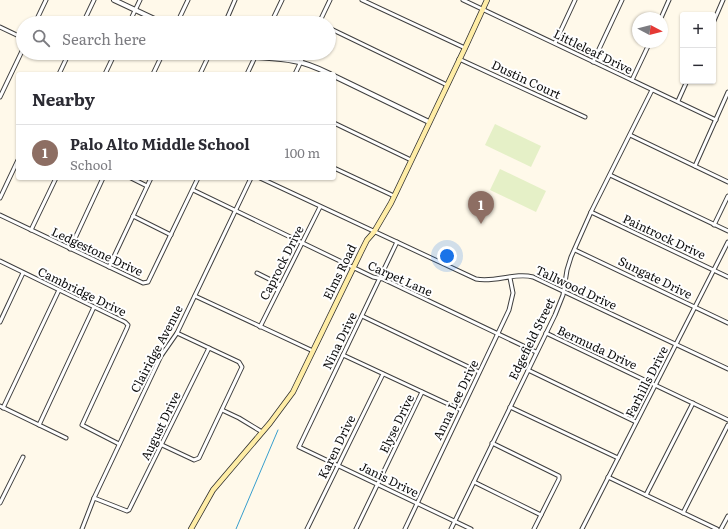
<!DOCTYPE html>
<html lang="en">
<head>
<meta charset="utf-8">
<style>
  body { margin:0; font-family:Literata,serif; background:#f2f2f3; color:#2b2b33 }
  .controls { position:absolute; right:12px; top:12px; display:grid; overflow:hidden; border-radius:4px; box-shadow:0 1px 3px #0004 }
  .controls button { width:36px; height:36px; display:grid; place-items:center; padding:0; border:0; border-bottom:1px solid #e1e1e2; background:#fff; color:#2b2b33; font:20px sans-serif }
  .compass { position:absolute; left:632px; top:12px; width:36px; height:36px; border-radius:50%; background:#fff; box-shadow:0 1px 3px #0004; rotate:97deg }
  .you { position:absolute; left:447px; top:256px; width:14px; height:14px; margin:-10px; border:3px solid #fff; border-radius:50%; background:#1a73e8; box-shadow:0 0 0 6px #1a73e833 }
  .badge { display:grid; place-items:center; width:26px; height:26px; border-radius:50%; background:#bb2539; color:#fff; font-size:13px; font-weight:700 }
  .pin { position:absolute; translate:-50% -33px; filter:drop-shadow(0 1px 2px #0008) }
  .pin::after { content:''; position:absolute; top:21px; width:14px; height:12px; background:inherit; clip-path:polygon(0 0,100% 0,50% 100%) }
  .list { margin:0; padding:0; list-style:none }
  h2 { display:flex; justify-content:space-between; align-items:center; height:52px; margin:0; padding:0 16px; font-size:17px }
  h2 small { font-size:13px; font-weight:400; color:#7c7c81 }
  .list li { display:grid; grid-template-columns:26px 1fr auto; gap:12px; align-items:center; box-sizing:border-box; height:56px; padding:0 16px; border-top:1px solid #e1e1e2 }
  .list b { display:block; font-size:15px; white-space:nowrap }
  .list p { margin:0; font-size:13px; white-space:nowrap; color:#7c7c81 }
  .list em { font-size:13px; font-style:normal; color:#7c7c81 }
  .icon { flex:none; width:22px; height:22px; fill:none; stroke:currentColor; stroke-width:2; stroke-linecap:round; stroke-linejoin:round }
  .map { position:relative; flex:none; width:728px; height:529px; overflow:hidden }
  .search { position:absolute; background:#fff; box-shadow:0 1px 3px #0004; left:16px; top:16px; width:320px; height:44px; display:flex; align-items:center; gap:10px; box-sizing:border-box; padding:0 14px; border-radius:22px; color:#7c7c81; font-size:15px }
  .panel { position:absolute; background:#fff; box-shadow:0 1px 3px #0004; left:16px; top:72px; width:320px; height:108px; border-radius:4px }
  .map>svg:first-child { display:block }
  .pitch { fill:#e5f0c7 }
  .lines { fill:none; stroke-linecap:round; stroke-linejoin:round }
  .stream { stroke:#379ecd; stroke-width:1 }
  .minor-casing { stroke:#3f3f3f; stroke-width:5 }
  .tertiary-casing { stroke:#3f3f3f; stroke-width:6 }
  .secondary-casing { stroke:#2e2e2e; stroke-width:6 }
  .minor { stroke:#fff; stroke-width:3 }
  .tertiary { stroke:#fff; stroke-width:4 }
  .secondary { stroke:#ffeda6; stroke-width:4.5 }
  .labels { text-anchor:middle; stroke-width:4; stroke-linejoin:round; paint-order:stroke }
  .street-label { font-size:12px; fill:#0c0c0c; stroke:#fff }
</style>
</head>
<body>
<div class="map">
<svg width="728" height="529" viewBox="0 0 728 529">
  <rect width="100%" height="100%" fill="#fff9ea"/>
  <!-- pitch -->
  <g class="pitch">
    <path d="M495 124 541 146 531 167 485 145Z"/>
    <path d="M500 169 546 191 536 212 490 190Z"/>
  </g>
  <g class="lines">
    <!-- stream -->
    <path class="stream" d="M236 529 278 430"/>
    <defs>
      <g id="minor">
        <path d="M362 0 465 48"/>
        <path d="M463 0 716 120"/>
        <path d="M661 18 669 0"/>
        <path d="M35 23 46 0"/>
        <path d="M83 23 94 0"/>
        <path d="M129 23 140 0"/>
        <path d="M177 23 188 0"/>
        <path d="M225 23 235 0"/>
        <path d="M271 23 282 0"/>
        <path d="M319 23 330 0"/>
        <path d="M713 23 723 0"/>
        <path d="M0 27 23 38"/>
        <path d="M329 28 447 85"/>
        <path d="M555 43 575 0"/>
        <path d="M55 53 66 58"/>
        <path d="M459 59 585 117"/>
        <path d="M593 62 622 0"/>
        <path d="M59 74 69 53"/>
        <path d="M105 74 115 53"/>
        <path d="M153 74 163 53"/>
        <path d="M200 74 210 53"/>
        <path d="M247 74 257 53"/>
        <path d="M295 74 305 53"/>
        <path d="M632 80 650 42"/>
        <path d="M0 97 23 49"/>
        <path d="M678 101 687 81"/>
        <path d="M334 123 411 160"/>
        <path d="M630 135 728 182"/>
        <path d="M695 166 728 92"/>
        <path d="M334 168 394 196"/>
        <path d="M610 175 728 231"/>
        <path d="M131 178 147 186"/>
        <path d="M260 178 476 279C495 283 515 272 533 277L728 369"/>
        <path d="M193 190 373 277 383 279 536 352"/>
        <path d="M0 198 18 160"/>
        <path d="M591 212 728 277"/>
        <path d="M0 215 143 283 148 282 198 178"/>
        <path d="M133 216 171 235"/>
        <path d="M714 225 728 196"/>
        <path d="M31 230 56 178"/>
        <path d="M397 242 299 447 471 529"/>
        <path d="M70 249 103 178"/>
        <path d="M575 250 728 323"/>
        <path d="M0 261 125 322 128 325 127 328 82 425 119 444"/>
        <path d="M109 267 151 178"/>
        <path d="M257 273 281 285"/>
        <path d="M195 296 313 351"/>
        <path d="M362 316 479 372"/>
        <path d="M0 322 23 273"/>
        <path d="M260 327 320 207"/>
        <path d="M546 333 728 420"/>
        <path d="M343 355 461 410"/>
        <path d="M528 370 636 422"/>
        <path d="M0 406 66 438"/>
        <path d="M510 407 618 458"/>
        <path d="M3 408 59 290"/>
        <path d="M222 410 239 418 262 432"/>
        <path d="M39 425 94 307"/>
        <path d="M492 443 559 476V479L534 529"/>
        <path d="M162 445 194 460 199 458 242 367 239 362 177 333"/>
        <path d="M608 477 717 529"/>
        <path d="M474 482 541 515"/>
        <path d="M646 495 693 403"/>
        <path d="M94 498 127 511 129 510 209 348"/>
        <path d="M0 503 23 457"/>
        <path d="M683 513 728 425"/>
        <path d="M82 529 94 498 161 356 177 333 251 178"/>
        <path d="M307 529 383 374"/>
        <path d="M356 529 422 392"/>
        <path d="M405 529 509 310 513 293 510 278"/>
        <path d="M451 529 555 315 563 295 567 270 571 257 591 212 652 90"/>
        <path d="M582 529 728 242"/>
        <path d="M721 529 728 516"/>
      </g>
      <g id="tertiary">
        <path d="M114 0 163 23"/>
        <path d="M228 53C250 59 272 56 294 61 307 63 318 68 330 74"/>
        <path d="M334 76 429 122"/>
      </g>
      <path id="secondary" d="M191 529 213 490 270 423 293 392 361 252 367 240 374 232 391 203 465 48 487 0"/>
    </defs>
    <!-- minor casing -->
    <use href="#minor" class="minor-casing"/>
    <!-- tertiary casing -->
    <use href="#tertiary" class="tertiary-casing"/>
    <!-- secondary casing -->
    <use href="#secondary" class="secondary-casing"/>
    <!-- minor -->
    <use href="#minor" class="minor"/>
    <!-- tertiary -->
    <use href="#tertiary" class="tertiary"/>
    <!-- secondary -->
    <use href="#secondary" class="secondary"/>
  </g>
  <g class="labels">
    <!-- street labels -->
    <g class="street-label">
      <text transform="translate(593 52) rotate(26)" y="4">Littleleaf Drive</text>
      <text transform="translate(526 80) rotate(25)" y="4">Dustin Court</text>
      <text transform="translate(664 237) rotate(25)" y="4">Paintrock Drive</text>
      <text transform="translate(97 252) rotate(25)" y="4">Ledgestone Drive</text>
      <text transform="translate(282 263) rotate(-63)" y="4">Caprock Drive</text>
      <text transform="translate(340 272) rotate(-64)" y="4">Elms Road</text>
      <text transform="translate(655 278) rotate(26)" y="4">Sungate Drive</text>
      <text transform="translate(400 279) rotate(24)" y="4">Carpet Lane</text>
      <text transform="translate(576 288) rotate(25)" y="4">Tallwood Drive</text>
      <text transform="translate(82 292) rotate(26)" y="4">Cambridge Drive</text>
      <text transform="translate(532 339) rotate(-64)" y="4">Edgefield Street</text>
      <text transform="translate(340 341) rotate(-64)" y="4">Nina Drive</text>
      <text transform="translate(597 348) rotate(25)" y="4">Bermuda Drive</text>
      <text transform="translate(157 349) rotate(-62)" y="4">Clairidge Avenue</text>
      <text transform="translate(647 382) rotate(-63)" y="4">Farhills Drive</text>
      <text transform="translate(456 400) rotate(-64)" y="4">Anna Lee Drive</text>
      <text transform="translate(397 424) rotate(-64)" y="4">Elyse Drive</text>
      <text transform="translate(161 426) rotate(-64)" y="4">August Drive</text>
      <text transform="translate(337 447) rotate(-64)" y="4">Karen Drive</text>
      <text transform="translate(389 480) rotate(26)" y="4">Janis Drive</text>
    </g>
  </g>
</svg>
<div class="controls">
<button>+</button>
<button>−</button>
</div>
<svg class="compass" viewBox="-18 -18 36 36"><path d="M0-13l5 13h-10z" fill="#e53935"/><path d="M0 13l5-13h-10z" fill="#7c7c81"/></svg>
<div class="you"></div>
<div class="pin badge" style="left:481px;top:224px;background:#8d6e63">1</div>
<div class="search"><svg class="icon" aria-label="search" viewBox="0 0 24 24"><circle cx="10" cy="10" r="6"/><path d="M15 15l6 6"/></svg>Search here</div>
<section class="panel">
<h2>Nearby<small></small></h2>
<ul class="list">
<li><span class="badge" style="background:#8d6e63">1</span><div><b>Palo Alto Middle School</b><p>School</p></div><em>100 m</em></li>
</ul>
</section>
</div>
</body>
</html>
